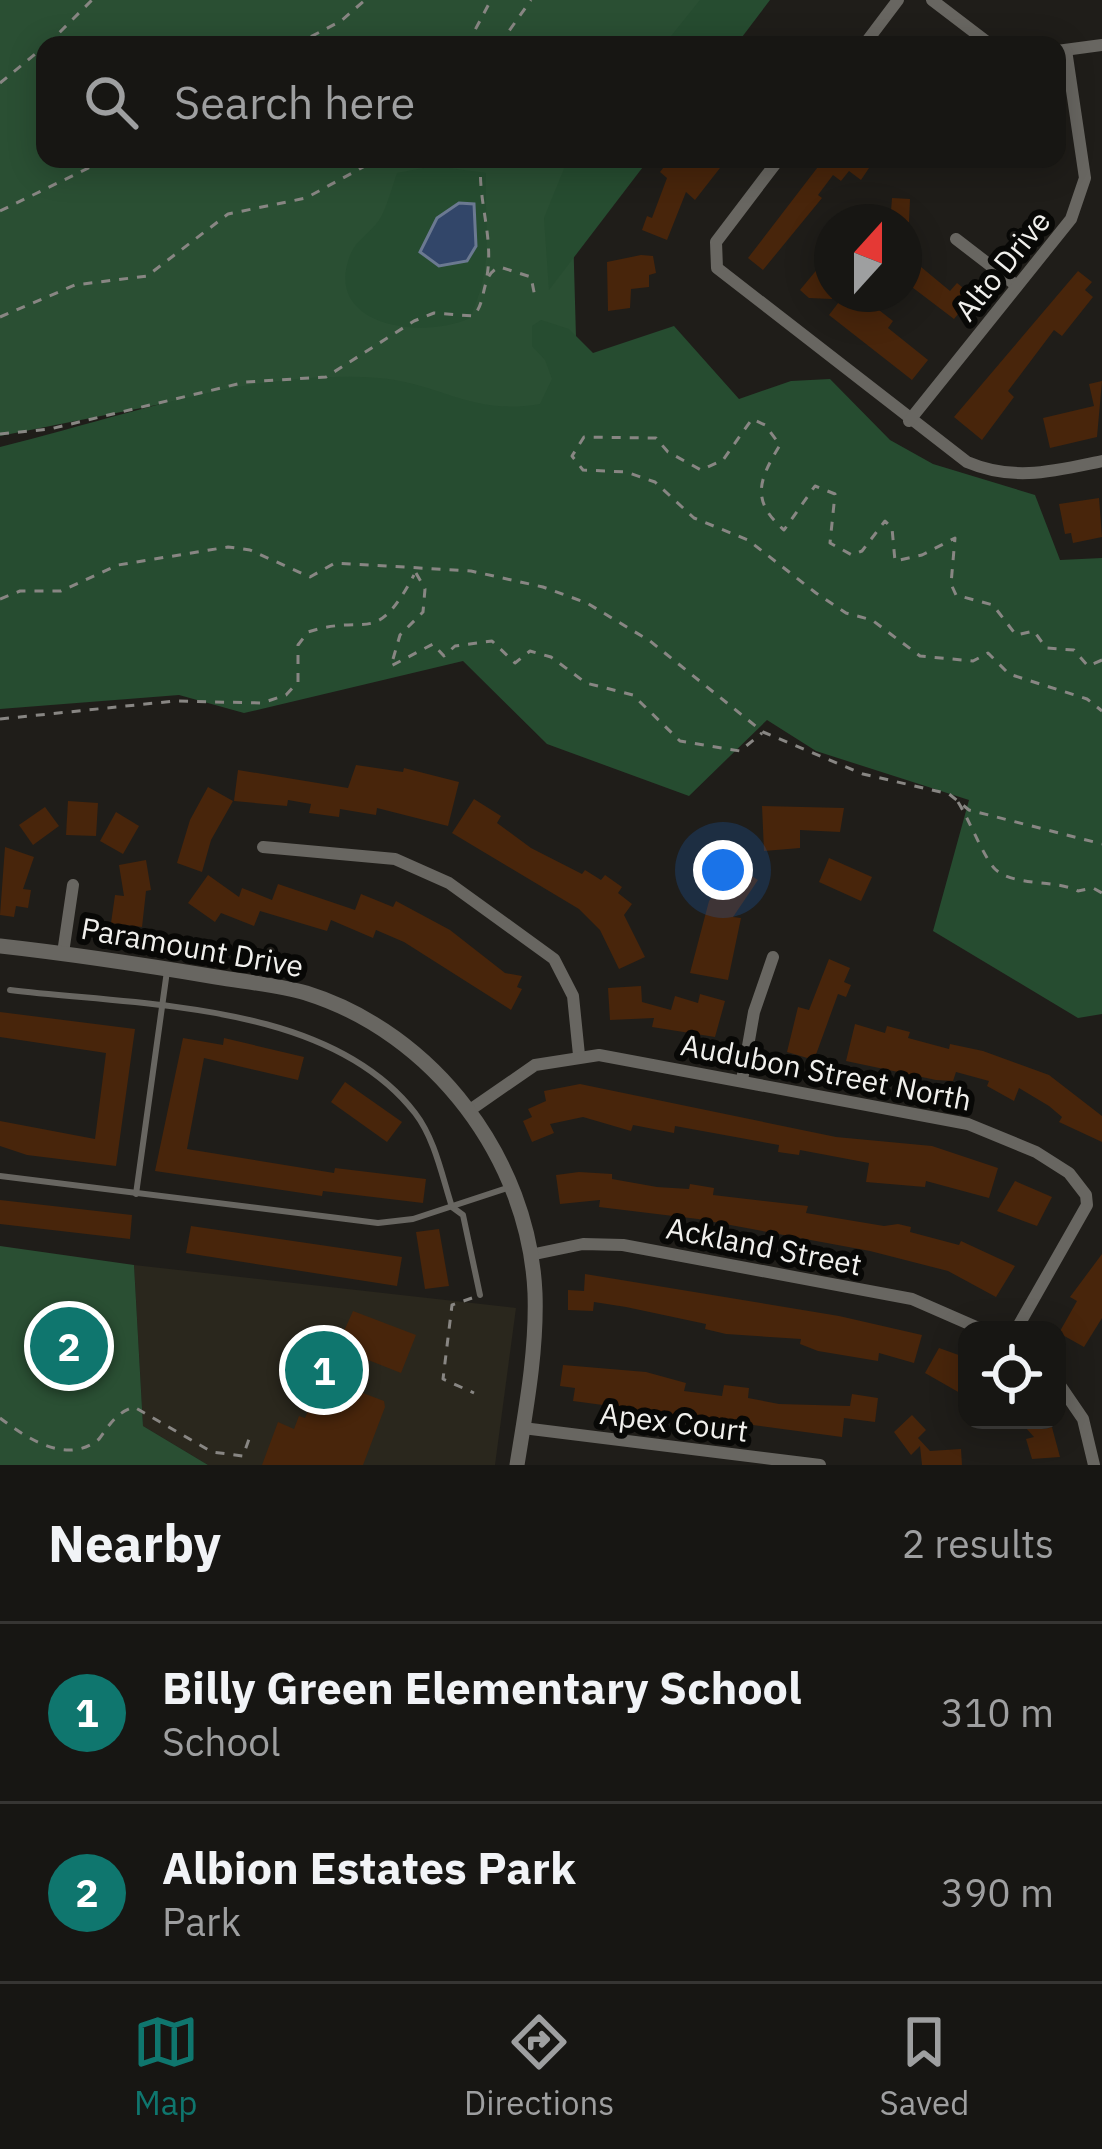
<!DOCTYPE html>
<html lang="en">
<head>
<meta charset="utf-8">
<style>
  body { margin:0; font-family:"IBM Plex Sans",sans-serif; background:#201f1c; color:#f1f3f6 }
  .controls { position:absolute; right:36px; bottom:36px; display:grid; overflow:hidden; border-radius:24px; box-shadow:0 6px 30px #0003 }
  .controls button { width:108px; height:108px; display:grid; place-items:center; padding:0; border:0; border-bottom:3px solid #363533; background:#171613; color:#f1f3f6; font:60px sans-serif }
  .compass { position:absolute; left:814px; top:204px; width:108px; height:108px; border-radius:50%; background:#171613; box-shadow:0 6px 30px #0003; rotate:21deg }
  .you { position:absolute; left:723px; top:870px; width:42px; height:42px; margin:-30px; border:9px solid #fff; border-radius:50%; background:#1a73e8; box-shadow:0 0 0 18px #1a73e833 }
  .badge { display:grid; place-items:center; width:78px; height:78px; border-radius:50%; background:#0f766e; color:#fff; font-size:39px; font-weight:700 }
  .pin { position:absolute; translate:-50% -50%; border:6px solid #fff; box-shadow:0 3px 12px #0006 }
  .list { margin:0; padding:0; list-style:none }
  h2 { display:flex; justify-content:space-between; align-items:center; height:156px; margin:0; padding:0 48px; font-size:51px }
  h2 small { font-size:39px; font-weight:400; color:#9e9fa0 }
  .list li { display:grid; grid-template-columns:78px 1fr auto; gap:36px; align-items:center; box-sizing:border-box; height:180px; padding:0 48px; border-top:3px solid #363533 }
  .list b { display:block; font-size:45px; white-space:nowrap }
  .list p { margin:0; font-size:39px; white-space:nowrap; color:#9e9fa0 }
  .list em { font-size:39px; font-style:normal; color:#9e9fa0 }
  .icon { flex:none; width:66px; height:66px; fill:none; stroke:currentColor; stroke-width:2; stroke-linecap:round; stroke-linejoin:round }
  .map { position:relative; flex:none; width:1102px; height:1465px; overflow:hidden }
  .search { position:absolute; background:#171613; box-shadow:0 6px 30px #0003; left:36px; right:36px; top:36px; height:132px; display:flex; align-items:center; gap:30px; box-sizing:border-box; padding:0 42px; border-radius:24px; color:#9e9fa0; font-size:45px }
  .sheet { height:516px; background:#171613 }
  nav { display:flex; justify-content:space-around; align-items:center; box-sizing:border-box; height:168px; border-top:3px solid #363533; background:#171613; font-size:33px; color:#9e9fa0 }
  nav a { display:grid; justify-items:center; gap:6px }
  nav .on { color:#0f766e }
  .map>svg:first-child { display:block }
  .built { fill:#2a271d }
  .green { fill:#2a4f33 }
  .forest { fill:#264c30 }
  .water { fill:#324669; stroke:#6b7991; stroke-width:3 }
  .building { fill:#48250b }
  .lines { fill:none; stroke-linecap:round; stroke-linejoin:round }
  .path { stroke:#888683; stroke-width:3; stroke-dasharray:9 9; stroke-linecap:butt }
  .service { stroke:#686661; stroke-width:6 }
  .minor { stroke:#686661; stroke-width:12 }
  .tertiary { stroke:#686661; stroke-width:15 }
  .labels { text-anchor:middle; stroke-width:12; stroke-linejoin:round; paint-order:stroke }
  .street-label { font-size:30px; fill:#f1f0ed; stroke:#080806 }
</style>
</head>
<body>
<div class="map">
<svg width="1102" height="1465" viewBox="0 0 1102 1465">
  <rect width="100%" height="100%" fill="#1f1d19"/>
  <!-- built -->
  <path class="built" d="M134 1265 516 1308 495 1465H208L143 1426Z"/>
  <!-- green -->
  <g class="green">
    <path d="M0 0H714L674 45H45V159H571L578 409 564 429 252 386 0 436Z"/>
    <path d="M0 1246 134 1265 143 1426 208 1465H0Z"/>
  </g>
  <!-- forest -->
  <g class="forest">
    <path d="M700 0H770L736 45H664Z"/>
    <path d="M568 159H649L549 290 544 218Z"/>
    <path d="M434 166 486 173C484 231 495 262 470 318 423 340 320 327 351 253 357 239 374 230 381 217 388 204 392 187 397 173Z"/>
    <path d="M541 320 569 329 593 353 674 326 739 399 791 381 830 379 890 440 933 464 1035 495 1060 560 1102 558V1014L1078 1018 933 931 969 800 816 751 767 720 689 796 547 744 463 661 244 713 179 695 0 709V447C122 417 252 368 379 378 440 383 472 416 540 404L552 379 545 360 532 346V326Z"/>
  </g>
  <!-- water -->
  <path class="water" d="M459 203 474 204 476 246 467 261 439 266 420 252 437 218Z"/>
  <!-- building -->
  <g class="building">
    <path d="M670 159H727L695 200 686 192 667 240 642 230 647 216 652 218 667 178 660 172Z"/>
    <path d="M824 159H858L869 168 861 180 849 171 841 181 833 175 818 195 822 198 763 270 748 258Z"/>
    <path d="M892 198 910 199 909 222H904L919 252 909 257 950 291 957 283 973 296 954 319 904 281V222H880L881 210 891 211Z"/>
    <path d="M641 255 653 256 656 273 649 275V287L631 289 630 308 608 311 607 262Z"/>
    <path d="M824 261 832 268V299L809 298 800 290Z"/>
    <path d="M1078 271 1092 282 1085 290 1093 297 1062 336 1054 330 1008 391 1014 397 982 440 954 417Z"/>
    <path d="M845 294H866L878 304 875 307 893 321 888 328 928 360 912 380 829 315Z"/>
    <path d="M1102 381 1097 437 1050 448 1043 418 1094 406 1089 384Z"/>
    <path d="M1099 498 1102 537 1073 543 1071 533 1065 534 1059 504Z"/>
    <path d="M356 765 403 772 404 768 459 782 448 826 377 808 376 815 340 809 339 817 309 813 311 804 288 800 287 806 234 801 238 770 348 788Z"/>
    <path d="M208 787 233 801 211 840 202 872 177 863 190 820Z"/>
    <path d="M474 799 501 816 497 823 531 848 582 874 585 870 601 880 605 875 622 887 618 893 632 904 624 915 645 957 619 969 600 930 579 909 452 833Z"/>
    <path d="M68 801 98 803 96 836 66 835Z"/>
    <path d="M762 806 844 808 840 832 800 830V848L764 851Z"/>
    <path d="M45 807 59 826 33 845 19 825Z"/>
    <path d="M116 812 139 826 123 854 100 841Z"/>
    <path d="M5 847 34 857 23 889 31 890 28 908 16 906 14 917 0 915Z"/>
    <path d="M829 858 872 877 861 901 819 882Z"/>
    <path d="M146 860 151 890 146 891 142 927 111 923 115 895 124 896 119 865Z"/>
    <path d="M736 866 758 880 733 917 741 918 728 980 690 973 709 901Z"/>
    <path d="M208 875 239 897 242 888 272 900 278 884 355 910 361 894 393 907 396 901 450 930 505 973 522 976 517 987 522 989 511 1010 404 942 376 930 373 938 331 920 327 931 260 911 254 926 221 913 215 922 188 903Z"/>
    <path d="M829 959 850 968 844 982 851 985 846 997 838 994 814 1060 787 1052 798 1007 809 1010Z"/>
    <path d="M641 986 642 1002 671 1010 675 996 698 1003 700 994 725 1001 715 1037 652 1027 654 1018 610 1020 608 988Z"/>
    <path d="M0 1012 135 1029 116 1166 27 1155 0 1146V1121L95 1139 106 1053 0 1037Z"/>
    <path d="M855 1024 885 1033 887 1026 910 1032 908 1038 949 1049 950 1044 983 1051 1049 1075 1102 1116V1142L1059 1122 1062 1117 1049 1106 1019 1088 1014 1101 987 1086 989 1081 956 1072 953 1081 936 1080 846 1061Z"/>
    <path d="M183 1038 223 1045 224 1038 304 1057 298 1080 204 1058 187 1149 334 1173 335 1168 426 1179 423 1203 323 1191 322 1196 155 1171Z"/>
    <path d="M345 1082 402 1122 387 1142 331 1102Z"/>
    <path d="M580 1084 836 1137 932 1146 998 1168 989 1198 926 1181 925 1187 866 1182 869 1163 800 1150 799 1155 778 1152 779 1145 675 1126 674 1133 633 1125 631 1131 583 1117 550 1124 554 1133 532 1142 523 1121 532 1117 528 1109 546 1101 544 1091Z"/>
    <path d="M579 1172 612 1174V1179L657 1187 689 1189 690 1184 714 1188 713 1195 808 1206 806 1213 884 1226 898 1224 911 1227 910 1232 959 1245 961 1241 1015 1266 996 1297 948 1271 870 1251 698 1219 599 1207 600 1200 560 1204 556 1175Z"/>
    <path d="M1015 1181 1052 1197 1037 1226 997 1211Z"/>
    <path d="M0 1200 132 1215 130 1239 0 1224Z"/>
    <path d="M191 1226 402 1257 397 1286 186 1253Z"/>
    <path d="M439 1229 449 1286 425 1289 416 1232Z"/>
    <path d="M1102 1254V1318L1084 1347 1059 1333 1077 1301 1070 1297Z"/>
    <path d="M585 1274 839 1316 922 1335 914 1363 879 1353 878 1361 818 1351 800 1344 801 1339 726 1334 705 1329 706 1324 626 1307 594 1302 593 1311 568 1310V1290L584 1291Z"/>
    <path d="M353 1311 416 1335 401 1373 358 1356 347 1387 384 1401 385 1407 363 1465H262L278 1422 294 1429 299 1416 305 1418Z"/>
    <path d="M939 1348 967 1358V1397L925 1373Z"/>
    <path d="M563 1365 646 1372 686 1383 684 1391 722 1396 724 1385 749 1388 748 1398 779 1404 850 1406 852 1394 878 1398 875 1422 844 1418 842 1437 573 1401 575 1388 560 1386Z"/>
    <path d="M912 1415 926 1430 918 1438 930 1451 961 1449 962 1465H922L920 1446 911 1455 894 1432Z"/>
    <path d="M1019 1420H1050L1060 1457 1032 1459 1026 1439 1034 1437Z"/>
  </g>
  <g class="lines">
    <!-- path -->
    <g class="path">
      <path d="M47 45 92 0"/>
      <path d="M295 45 341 21 365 0"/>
      <path d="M467 45 491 0"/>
      <path d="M499 45 531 0"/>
      <path d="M0 83 45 46"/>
      <path d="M481 159C477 200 494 236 487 276"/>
      <path d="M0 211 107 159"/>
      <path d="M0 317 75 285 147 276 228 214 306 198 378 159"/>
      <path d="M0 434 50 429 246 382 326 377 414 321 434 313 473 316C488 302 479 275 500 267L531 277 535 297"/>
      <path d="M416 573 425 589 423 612 400 635 391 666 433 644 444 656 455 646 492 641 515 663 530 651 551 657 586 683 633 695 680 741 740 751 762 733"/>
      <path d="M0 599 20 591H61L118 565 228 547 250 550 310 577 335 563 471 571 543 587 587 603 650 641 763 732 863 774 949 794 969 810 1102 844"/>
      <path d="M1102 660 1088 666 1074 650 1046 648 1034 631 1016 635 993 605 956 595 951 584 955 538 922 555 895 561 892 528 885 521 862 551 852 555 830 543 835 494 815 486 784 530C751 501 758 481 780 445L765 425 752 419 723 460 701 470 668 452 656 438 584 437 572 456 583 470 626 472 655 482 694 518 748 540 816 593 846 613 872 620 920 656 973 661 988 653 1009 674 1087 699 1102 711"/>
      <path d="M0 719 175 701 262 703 286 695 298 682V645L308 632C369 612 374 649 414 575"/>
      <path d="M958 802C968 817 984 858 995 869 1014 887 1054 879 1078 891L1093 888 1102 893"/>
      <path d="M472 1298 452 1305 443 1379 474 1393"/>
      <path d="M0 1418C29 1440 68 1465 99 1439 110 1424 116 1413 134 1407L212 1452 243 1456 249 1439"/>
    </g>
    <!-- service -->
    <g class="service">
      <path d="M10 990C140 1006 328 1001 415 1113 435 1139 442 1176 452 1207L463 1215 480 1295"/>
      <path d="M0 1176 378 1223 413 1219 510 1187"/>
      <path d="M136 1194 167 971"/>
    </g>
    <!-- minor -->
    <g class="minor">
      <path d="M932 0 991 45"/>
      <path d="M864 45 898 0"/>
      <path d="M1057 51 1102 45"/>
      <path d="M779 159 716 242 717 268 967 462C1014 482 1054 471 1102 461"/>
      <path d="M956 239 1017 286"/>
      <path d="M909 421 1071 219 1085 178 1066 50"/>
      <path d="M263 847 395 859 449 883 554 959 573 996 579 1055"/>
      <path d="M63 953 73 885"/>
      <path d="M742 1080 754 1012 773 957"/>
      <path d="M470 1110 535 1065 599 1055 968 1124 1036 1152 1069 1173 1086 1195 1087 1205 1016 1330"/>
      <path d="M530 1255 583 1244 623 1245 912 1299 983 1330"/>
      <path d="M1057 1381 1083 1419 1094 1465"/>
      <path d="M523 1428 820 1465"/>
    </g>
    <!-- tertiary -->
    <path class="tertiary" d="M0 946C72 954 144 965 216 977 246 982 278 985 306 993 434 1033 529 1159 535 1293 537 1350 526 1409 517 1465"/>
  </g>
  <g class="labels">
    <!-- street labels -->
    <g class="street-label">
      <text transform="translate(1003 266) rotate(-51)" y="10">Alto Drive</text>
      <text transform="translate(192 948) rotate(10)" y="10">Paramount Drive</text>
      <text transform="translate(826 1073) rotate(11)" y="10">Audubon Street North</text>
      <text transform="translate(764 1247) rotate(11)" y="10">Ackland Street</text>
      <text transform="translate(674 1423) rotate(7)" y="10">Apex Court</text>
    </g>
  </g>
</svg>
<div class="controls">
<button><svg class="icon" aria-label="locate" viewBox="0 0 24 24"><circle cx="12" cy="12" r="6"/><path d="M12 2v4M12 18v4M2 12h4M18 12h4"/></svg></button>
</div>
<svg class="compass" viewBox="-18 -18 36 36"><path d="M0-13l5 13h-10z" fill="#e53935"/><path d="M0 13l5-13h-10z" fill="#9e9fa0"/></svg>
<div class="you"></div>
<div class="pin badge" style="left:324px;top:1370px">1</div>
<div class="pin badge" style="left:69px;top:1346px">2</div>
<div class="search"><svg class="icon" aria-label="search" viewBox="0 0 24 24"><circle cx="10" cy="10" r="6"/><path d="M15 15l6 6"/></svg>Search here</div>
</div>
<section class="sheet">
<h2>Nearby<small>2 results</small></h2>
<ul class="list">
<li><span class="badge">1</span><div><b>Billy Green Elementary School</b><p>School</p></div><em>310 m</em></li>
<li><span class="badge">2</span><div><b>Albion Estates Park</b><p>Park</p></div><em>390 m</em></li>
</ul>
</section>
<nav>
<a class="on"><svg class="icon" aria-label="map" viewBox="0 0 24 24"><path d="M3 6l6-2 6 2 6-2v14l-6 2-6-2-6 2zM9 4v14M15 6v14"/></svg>Map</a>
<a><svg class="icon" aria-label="directions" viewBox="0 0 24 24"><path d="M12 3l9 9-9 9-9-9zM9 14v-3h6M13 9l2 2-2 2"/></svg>Directions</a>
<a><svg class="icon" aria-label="saved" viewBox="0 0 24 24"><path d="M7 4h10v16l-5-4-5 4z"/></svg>Saved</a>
</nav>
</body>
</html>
